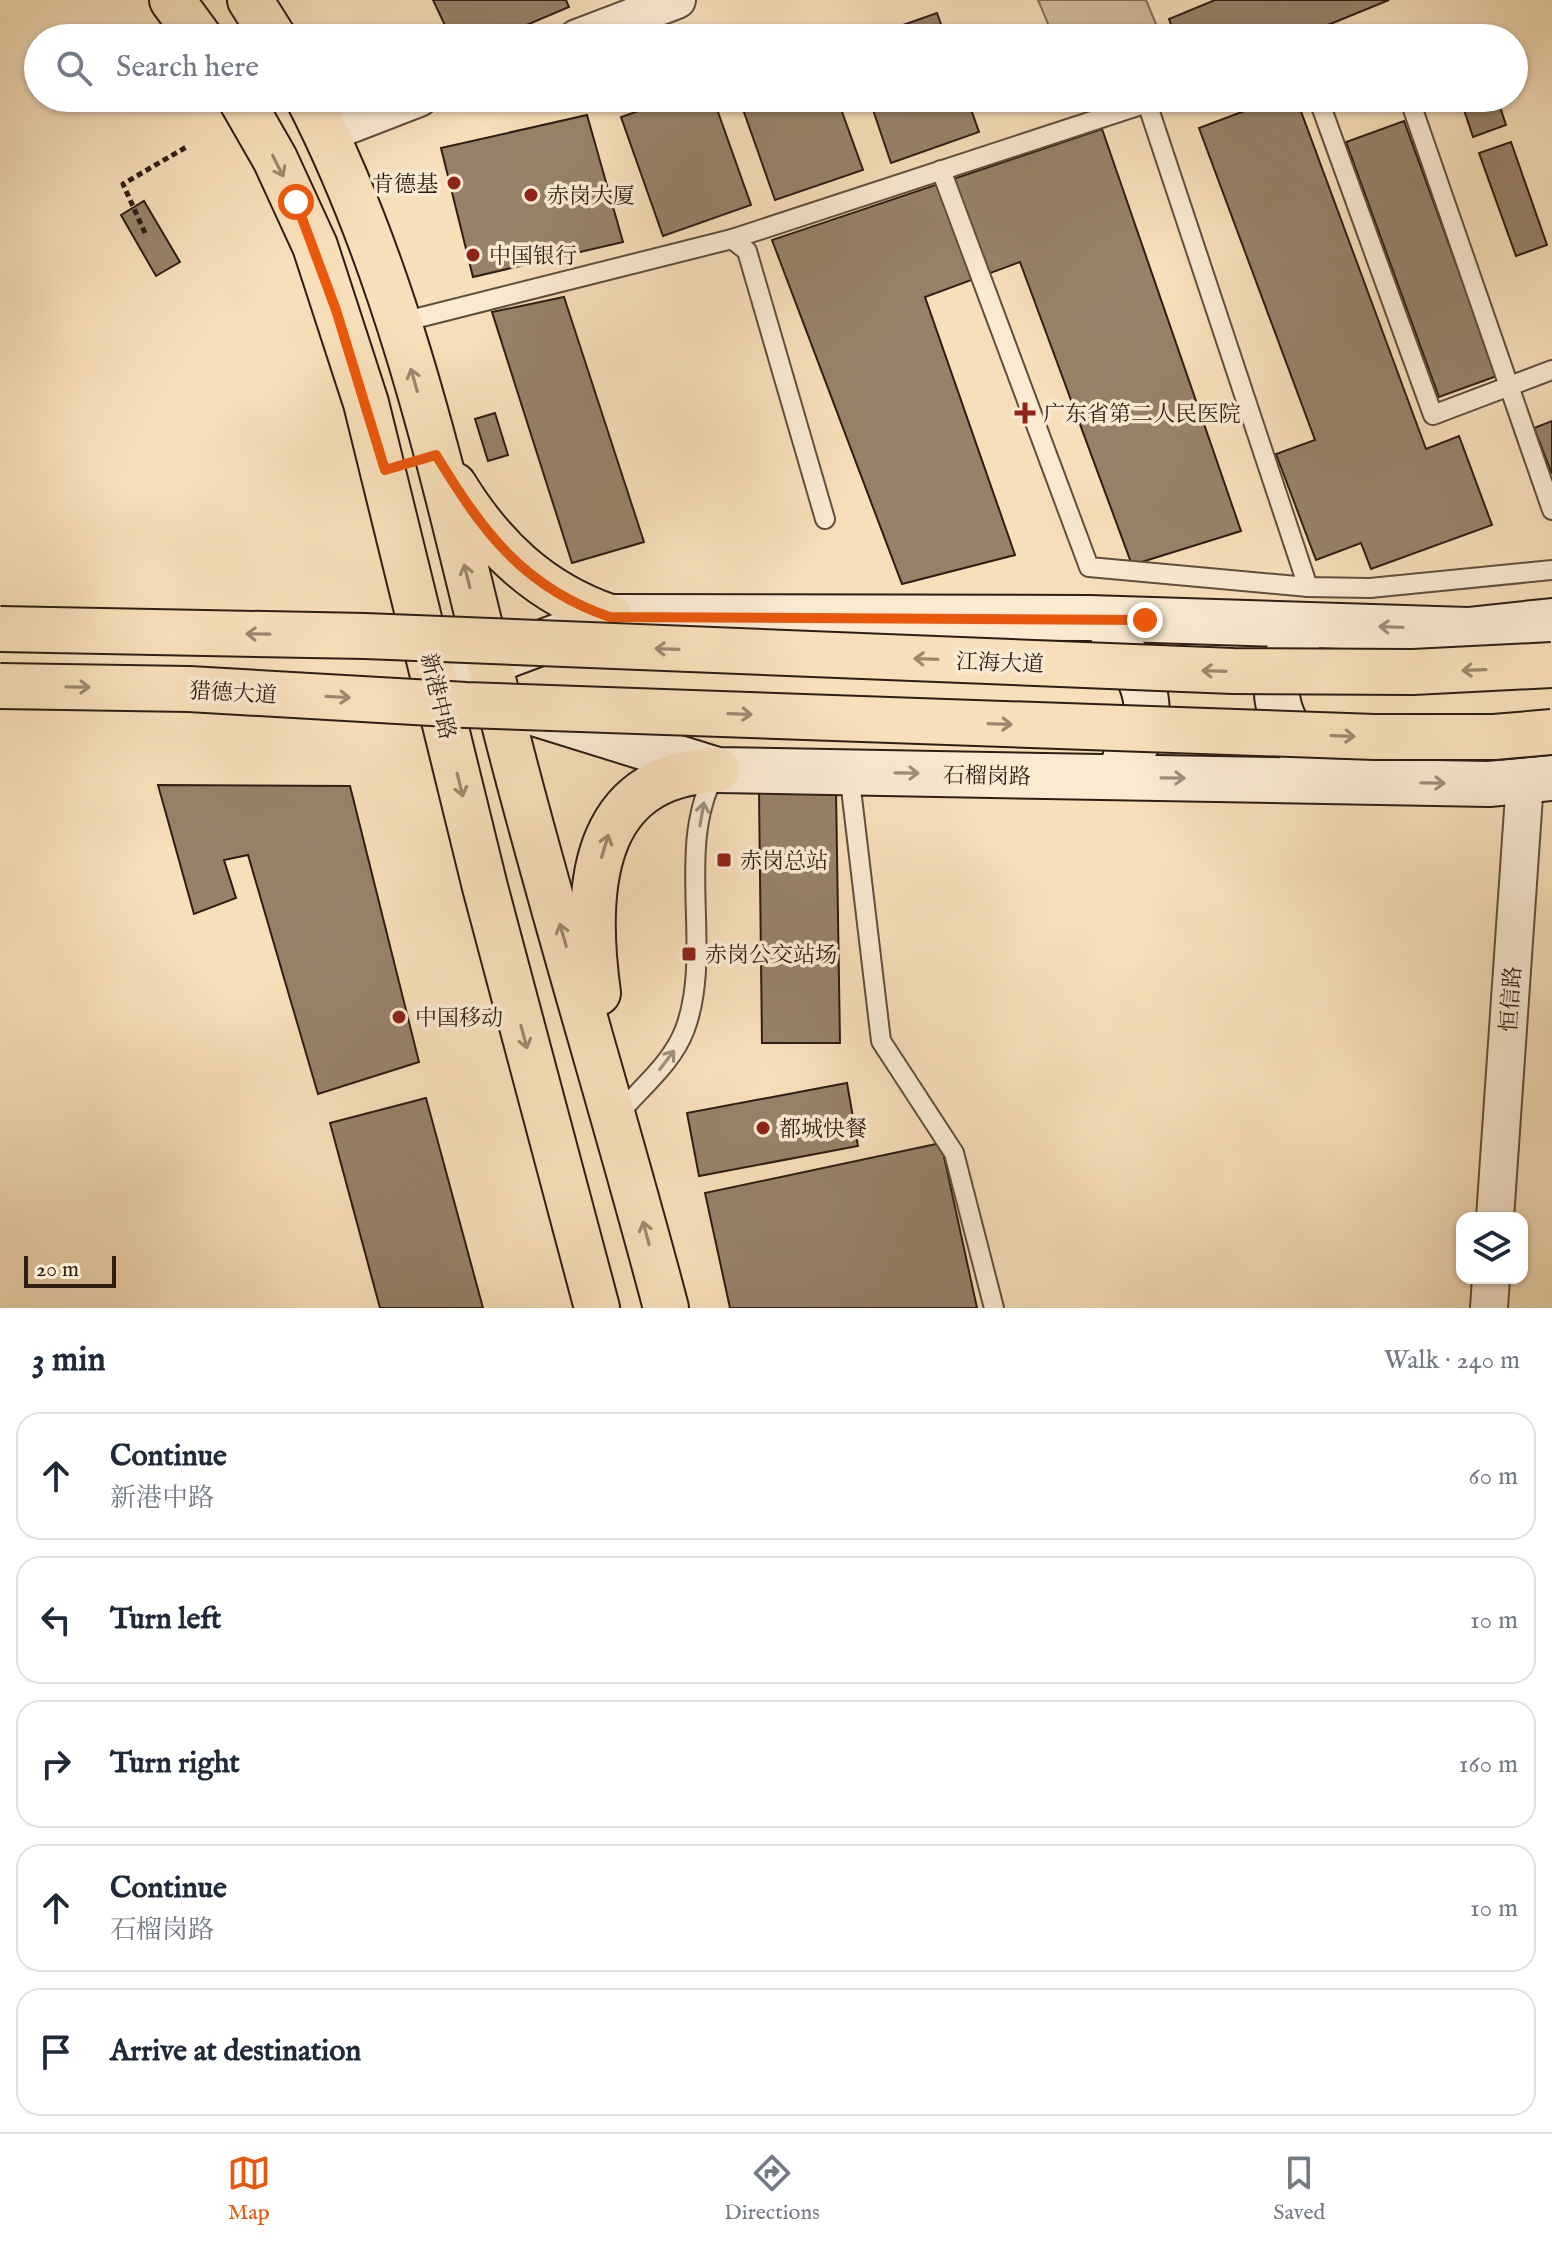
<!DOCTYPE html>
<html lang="en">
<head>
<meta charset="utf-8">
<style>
  body { margin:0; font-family:"IM FELL English","Noto Serif SC",serif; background:#f6f6f7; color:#1f2937 }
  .controls { position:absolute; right:24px; bottom:24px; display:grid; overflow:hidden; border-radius:16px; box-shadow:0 2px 6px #0004 }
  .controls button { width:72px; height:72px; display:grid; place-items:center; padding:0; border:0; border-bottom:2px solid #e0e1e3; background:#fff; color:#1f2937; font:40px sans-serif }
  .scale { position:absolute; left:24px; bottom:20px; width:92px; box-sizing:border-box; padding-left:8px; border:4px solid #2e1d13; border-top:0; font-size:22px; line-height:28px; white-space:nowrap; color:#2e1d13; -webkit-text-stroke:6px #faead2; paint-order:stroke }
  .stop { position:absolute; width:24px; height:24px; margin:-18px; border:6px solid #ea580c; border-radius:50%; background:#fff }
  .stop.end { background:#ea580c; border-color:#fff; box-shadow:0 2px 8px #0008 }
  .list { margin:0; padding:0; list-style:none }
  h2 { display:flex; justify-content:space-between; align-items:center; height:104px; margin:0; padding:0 32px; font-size:34px }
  h2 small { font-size:26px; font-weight:400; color:#747a83 }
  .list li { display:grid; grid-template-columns:52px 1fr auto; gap:24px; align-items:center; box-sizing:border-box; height:128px; margin:0 16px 16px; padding:0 16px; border:2px solid #e0e1e3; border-radius:24px }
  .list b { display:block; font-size:30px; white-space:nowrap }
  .list p { margin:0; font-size:26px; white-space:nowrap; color:#747a83 }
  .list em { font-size:26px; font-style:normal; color:#747a83 }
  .icon { flex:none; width:44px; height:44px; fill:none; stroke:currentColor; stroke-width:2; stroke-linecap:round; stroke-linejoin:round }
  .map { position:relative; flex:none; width:1552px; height:1308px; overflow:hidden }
  .search { position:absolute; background:#fff; box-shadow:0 2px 6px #0004; left:24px; right:24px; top:24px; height:88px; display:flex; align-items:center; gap:20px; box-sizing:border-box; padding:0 28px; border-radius:44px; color:#747a83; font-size:30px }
  .sheet { height:824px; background:#fff }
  nav { display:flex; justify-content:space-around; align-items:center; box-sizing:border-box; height:112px; border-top:2px solid #e0e1e3; background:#fff; font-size:22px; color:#747a83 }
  nav a { display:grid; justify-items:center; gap:4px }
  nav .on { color:#ea580c }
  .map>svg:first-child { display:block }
  .green { fill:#d5be9d; stroke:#826e58; stroke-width:2 }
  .building { fill:#978269; stroke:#2e1d13; stroke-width:2 }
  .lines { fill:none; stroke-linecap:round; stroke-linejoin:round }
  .lane-casing { stroke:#604e3c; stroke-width:22 }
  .street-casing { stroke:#604e3c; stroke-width:40 }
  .secondary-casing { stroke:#2e1d13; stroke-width:48 }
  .primary-casing { stroke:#2e1d13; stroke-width:48 }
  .path { stroke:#2e1d13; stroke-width:5; stroke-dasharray:6 4; stroke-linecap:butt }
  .lane { stroke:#faead2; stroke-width:18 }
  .street { stroke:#faead2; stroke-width:36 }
  .secondary { stroke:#faead2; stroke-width:44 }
  .primary { stroke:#f7dfb9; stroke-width:44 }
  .highway-bridge-casing { stroke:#2e1d13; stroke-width:48; stroke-linecap:butt }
  .highway-bridge { stroke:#f7dfb9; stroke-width:44 }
  .oneway { stroke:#9d886e }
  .oneway2 { stroke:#9e8e7c }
  .route { stroke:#ea580c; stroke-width:10 }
  .poi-dot { fill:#8f2418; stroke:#faead2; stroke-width:3 }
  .labels { text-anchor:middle; stroke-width:7; stroke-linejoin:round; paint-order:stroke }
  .poi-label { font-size:22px; fill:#2e1d13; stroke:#faead2; text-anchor:start }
  .street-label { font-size:22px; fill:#2e1d13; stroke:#faead2 }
</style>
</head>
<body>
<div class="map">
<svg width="1552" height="1308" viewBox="0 0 1552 1308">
  <rect width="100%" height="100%" fill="#f7dfb9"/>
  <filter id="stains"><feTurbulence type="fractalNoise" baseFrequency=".0025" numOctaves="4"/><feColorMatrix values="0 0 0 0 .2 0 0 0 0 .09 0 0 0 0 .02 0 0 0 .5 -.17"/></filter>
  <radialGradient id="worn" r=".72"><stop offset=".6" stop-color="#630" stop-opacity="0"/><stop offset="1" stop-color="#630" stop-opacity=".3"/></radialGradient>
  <!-- green -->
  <path class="green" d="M1038 0H1146L1158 29 1136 38H1054Z"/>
  <!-- building -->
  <g class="building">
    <path d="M433 0H566L569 7 496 38H451Z"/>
    <path d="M1215 0H1389L1296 38H1176L1169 19Z"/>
    <path d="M937 13 946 38H866Z"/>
    <path d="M675 98H713L751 205 663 236 621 117Z"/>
    <path d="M739 98H837L863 170 775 200Z"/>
    <path d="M869 98H967L979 132 891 163Z"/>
    <path d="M1279 98H1296L1426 449 1459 436 1492 525 1371 569 1361 543 1316 560 1276 454 1315 440 1199 128Z"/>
    <path d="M1460 98H1497L1506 125 1473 137Z"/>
    <path d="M587 115 623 242 473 277 441 148Z"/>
    <path d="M1404 121 1497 376 1439 397 1346 142Z"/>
    <path d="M1102 129 1241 531 1132 565 1020 262 925 297 1015 555 902 584 772 240Z"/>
    <path d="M1511 142 1547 245 1516 256 1479 153Z"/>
    <path d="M144 201 180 262 156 276 121 215Z"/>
    <path d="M564 297 644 542 572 563 492 312Z"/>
    <path d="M495 413 508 455 488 461 475 419Z"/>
    <path d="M1552 421V474L1534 428Z"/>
    <path d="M158 785 350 786 419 1062 318 1094 248 855 224 860 236 898 194 914Z"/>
    <path d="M836 791 840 1043H762L759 792Z"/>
    <path d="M847 1083 858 1146 699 1176 687 1113Z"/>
    <path d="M426 1098 483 1308H380L330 1123Z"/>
    <path d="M941 1143 977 1308H730L705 1193Z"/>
  </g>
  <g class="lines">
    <defs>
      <g id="lane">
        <path d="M1318 98 1433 415 1552 370"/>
        <path d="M1409 98 1552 510"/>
        <path d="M1147 103 1169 98"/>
        <path d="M941 170 1089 567 1308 587 1370 588 1552 570"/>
        <path d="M732 239 1147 103 1308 587"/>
        <path d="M398 323 732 239 747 251 825 519"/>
        <path d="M849 772 881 1041 954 1153 994 1308"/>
        <path d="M617 1116C640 1088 672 1064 685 1029 714 951 674 848 715 774"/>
      </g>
      <g id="street">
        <path d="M577 38 677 0"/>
        <path d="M326 134 419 98"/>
        <path d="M1495 1218 1525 781"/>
        <path d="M1489 1308 1491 1278"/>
      </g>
      <g id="secondary">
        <path d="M1114 641C1147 678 1162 719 1125 759"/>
        <path d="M1298 641C1260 687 1279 718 1309 761"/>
        <path d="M436 682 610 617 1089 618 1468 630 1552 621"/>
        <path d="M537 714 717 770 1489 784 1552 778"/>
      </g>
      <g id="primary">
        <path d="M172 0 200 38"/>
        <path d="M250 0 274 38"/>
        <path d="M240 98 275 159 315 246 366 403 485 887 597 1308"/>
        <path d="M308 98C410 297 453 524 508 739 557 930 616 1118 666 1308"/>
        <path d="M454 485C492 547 540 593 610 617"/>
        <path d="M598 993C584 892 590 774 717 770"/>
      </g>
    </defs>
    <!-- lane casing -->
    <use href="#lane" class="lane-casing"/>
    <!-- street casing -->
    <use href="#street" class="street-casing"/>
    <!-- secondary casing -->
    <use href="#secondary" class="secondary-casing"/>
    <!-- primary casing -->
    <use href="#primary" class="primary-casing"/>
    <!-- path -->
    <path class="path" d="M145 233 123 184 188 146"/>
    <!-- lane -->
    <use href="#lane" class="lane"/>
    <!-- street -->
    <use href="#street" class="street"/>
    <!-- secondary -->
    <use href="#secondary" class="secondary"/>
    <!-- primary -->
    <use href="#primary" class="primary"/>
    <defs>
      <g id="highway-bridge">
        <path d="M0 629 365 636 1233 671 1413 672 1552 665"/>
        <path d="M0 686 189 689 466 705 1375 737H1494L1552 732"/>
      </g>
    </defs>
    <!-- highway-bridge casing -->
    <use href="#highway-bridge" class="highway-bridge-casing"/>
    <!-- highway-bridge -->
    <use href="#highway-bridge" class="highway-bridge"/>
  </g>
  <!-- one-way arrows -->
  <defs><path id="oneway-shaft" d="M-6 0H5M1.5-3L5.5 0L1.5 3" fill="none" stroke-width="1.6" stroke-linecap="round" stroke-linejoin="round" transform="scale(2)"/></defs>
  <g class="oneway">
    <use href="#oneway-shaft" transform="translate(278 166) rotate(63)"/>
    <use href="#oneway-shaft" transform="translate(414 380) rotate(-106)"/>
    <use href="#oneway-shaft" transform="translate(467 576) rotate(-104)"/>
    <use href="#oneway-shaft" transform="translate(258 634) rotate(-179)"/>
    <use href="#oneway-shaft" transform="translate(667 649) rotate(-178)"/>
    <use href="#oneway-shaft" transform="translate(926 659) rotate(-178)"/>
    <use href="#oneway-shaft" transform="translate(1474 670) rotate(178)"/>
    <use href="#oneway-shaft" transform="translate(1214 671) rotate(-178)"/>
    <use href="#oneway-shaft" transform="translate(78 687) rotate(1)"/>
    <use href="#oneway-shaft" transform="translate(338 697) rotate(3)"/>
    <use href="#oneway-shaft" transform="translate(740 714) rotate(2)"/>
    <use href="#oneway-shaft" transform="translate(1000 724) rotate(2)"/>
    <use href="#oneway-shaft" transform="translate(1343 736) rotate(2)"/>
    <use href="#oneway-shaft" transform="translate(460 785) rotate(76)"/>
    <use href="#oneway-shaft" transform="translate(605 846) rotate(-73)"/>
    <use href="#oneway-shaft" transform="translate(563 935) rotate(-106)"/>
    <use href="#oneway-shaft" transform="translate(524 1037) rotate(75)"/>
    <use href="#oneway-shaft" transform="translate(646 1233) rotate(-105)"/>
  </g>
  <g class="oneway2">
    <use href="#oneway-shaft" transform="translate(1391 627) rotate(-178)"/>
    <use href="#oneway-shaft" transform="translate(907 773) rotate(1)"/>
    <use href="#oneway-shaft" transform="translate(1173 778) rotate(1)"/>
    <use href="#oneway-shaft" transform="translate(1433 783) rotate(1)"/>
    <use href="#oneway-shaft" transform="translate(702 814) rotate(-80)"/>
    <use href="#oneway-shaft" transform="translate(667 1060) rotate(-53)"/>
  </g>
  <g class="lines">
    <!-- route -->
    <path class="route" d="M296 202 336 310 385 470 436 455C482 530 522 587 610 617L1145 620"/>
  </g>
  <!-- markers -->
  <g class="poi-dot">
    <circle cx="454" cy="183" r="8"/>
    <circle cx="531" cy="195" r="8"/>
    <circle cx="473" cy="255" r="8"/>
    <path d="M1021 401h8v8h8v8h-8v8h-8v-8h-8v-8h8z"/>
    <rect x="716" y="852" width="16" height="16" rx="4"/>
    <rect x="681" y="946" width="16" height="16" rx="4"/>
    <circle cx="399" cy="1017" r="8"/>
    <circle cx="763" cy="1128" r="8"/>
  </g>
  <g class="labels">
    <!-- poi labels -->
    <g class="poi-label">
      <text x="438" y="191" text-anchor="end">肯德基</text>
      <text x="547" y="203">赤岗大厦</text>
      <text x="489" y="263">中国银行</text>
      <text x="1043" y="421">广东省第二人民医院</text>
      <text x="740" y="868">赤岗总站</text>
      <text x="705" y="962">赤岗公交站场</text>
      <text x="415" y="1025">中国移动</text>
      <text x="779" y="1136">都城快餐</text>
    </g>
    <!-- street labels -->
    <g class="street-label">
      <text transform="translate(1000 662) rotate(2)" y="8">江海大道</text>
      <text transform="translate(233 692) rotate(3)" y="8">猎德大道</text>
      <text transform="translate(439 696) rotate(77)" y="8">新港中路</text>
      <text transform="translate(987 775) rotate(1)" y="8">石榴岗路</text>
      <text transform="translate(1510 999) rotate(-86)" y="8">恒信路</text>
    </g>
  </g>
  <rect width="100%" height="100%" filter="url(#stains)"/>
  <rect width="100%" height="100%" fill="url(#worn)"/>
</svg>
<div class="controls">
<button><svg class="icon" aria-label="layers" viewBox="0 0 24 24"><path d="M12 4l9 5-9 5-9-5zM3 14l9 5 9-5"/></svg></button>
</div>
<div class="scale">20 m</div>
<div class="stop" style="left:296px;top:202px"></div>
<div class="stop end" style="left:1145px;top:620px"></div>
<div class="search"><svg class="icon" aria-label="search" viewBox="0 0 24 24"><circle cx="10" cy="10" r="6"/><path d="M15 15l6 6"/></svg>Search here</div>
</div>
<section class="sheet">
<h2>3 min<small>Walk · 240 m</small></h2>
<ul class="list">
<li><svg class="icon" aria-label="ahead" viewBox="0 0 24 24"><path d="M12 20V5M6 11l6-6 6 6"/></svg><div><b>Continue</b><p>新港中路</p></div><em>60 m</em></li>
<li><svg class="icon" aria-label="left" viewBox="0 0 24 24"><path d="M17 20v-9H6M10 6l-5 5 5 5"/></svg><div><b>Turn left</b></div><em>10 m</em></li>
<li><svg class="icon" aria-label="right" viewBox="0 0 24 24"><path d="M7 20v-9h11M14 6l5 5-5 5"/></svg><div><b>Turn right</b></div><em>160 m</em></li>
<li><svg class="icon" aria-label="ahead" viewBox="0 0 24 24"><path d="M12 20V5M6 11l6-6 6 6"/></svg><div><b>Continue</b><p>石榴岗路</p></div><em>10 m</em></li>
<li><svg class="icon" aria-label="arrive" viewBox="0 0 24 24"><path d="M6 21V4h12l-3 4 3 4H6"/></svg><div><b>Arrive at destination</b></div></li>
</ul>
</section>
<nav>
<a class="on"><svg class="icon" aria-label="map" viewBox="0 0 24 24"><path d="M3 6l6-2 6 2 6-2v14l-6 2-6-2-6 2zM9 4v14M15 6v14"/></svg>Map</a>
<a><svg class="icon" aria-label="directions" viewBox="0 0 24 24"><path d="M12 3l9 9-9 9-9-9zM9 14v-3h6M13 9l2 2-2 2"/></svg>Directions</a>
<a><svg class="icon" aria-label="saved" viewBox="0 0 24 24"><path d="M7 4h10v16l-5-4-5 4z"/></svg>Saved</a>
</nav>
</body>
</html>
